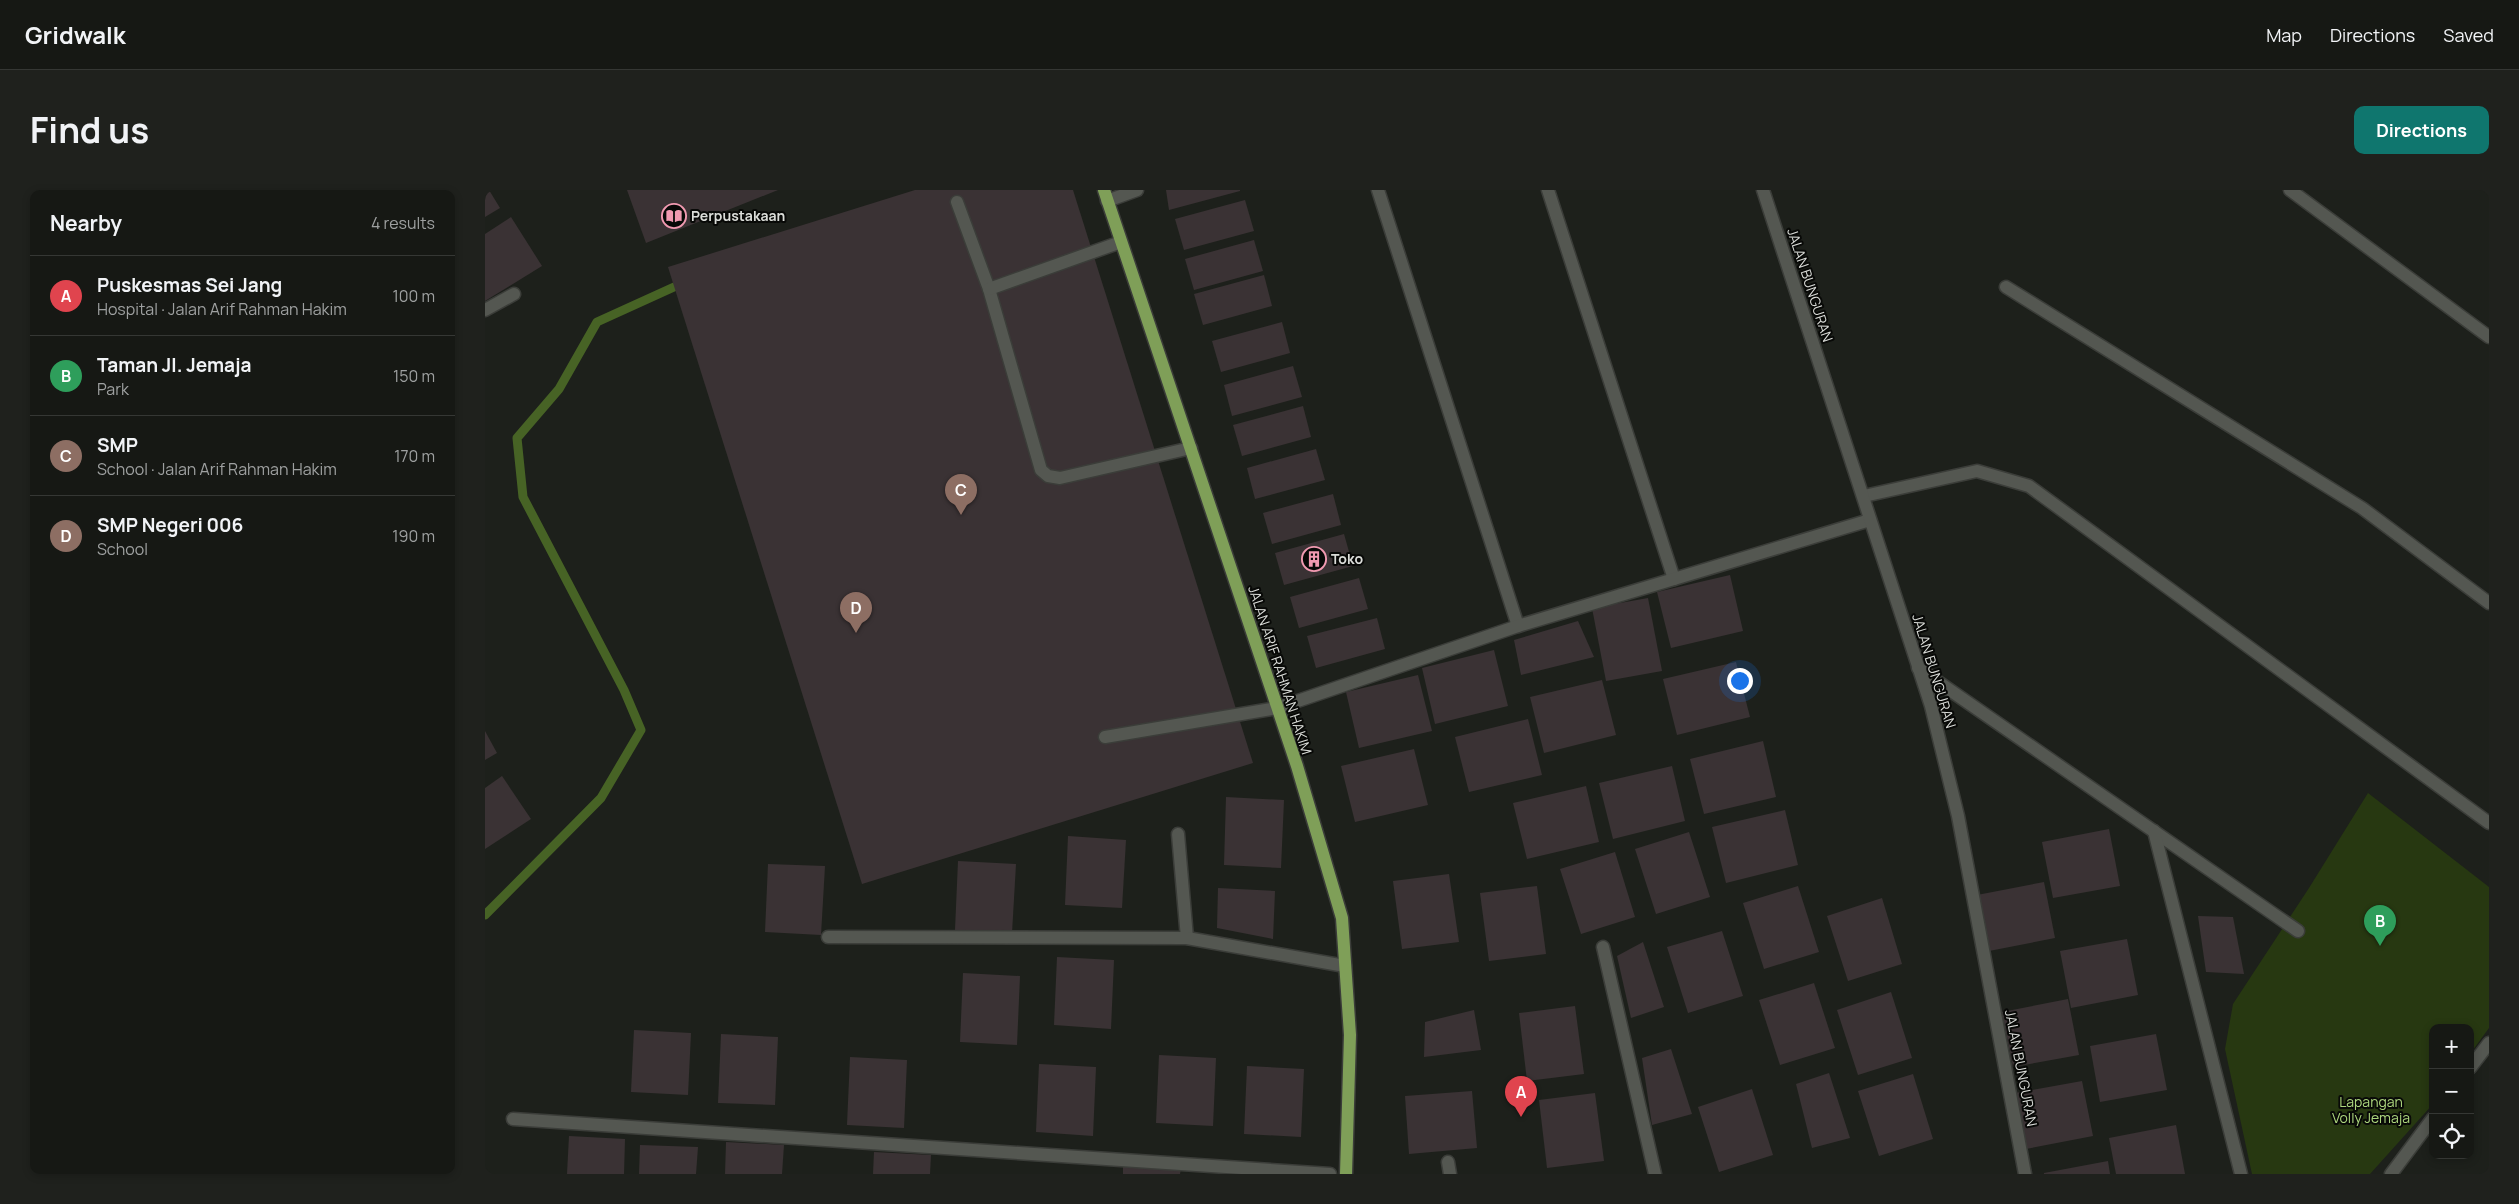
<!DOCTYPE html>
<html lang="en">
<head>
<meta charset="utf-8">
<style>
  body { margin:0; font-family:Manrope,sans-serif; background:#1f211d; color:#f1f3f6 }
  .controls { position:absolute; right:15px; bottom:15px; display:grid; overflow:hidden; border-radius:10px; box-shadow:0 2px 8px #0003 }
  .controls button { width:45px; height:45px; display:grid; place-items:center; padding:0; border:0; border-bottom:1px solid #353734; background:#161814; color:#f1f3f6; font:25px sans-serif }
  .you { position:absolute; left:1254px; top:490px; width:18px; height:18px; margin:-12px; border:4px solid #fff; border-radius:50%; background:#1a73e8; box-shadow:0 0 0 8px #1a73e833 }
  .badge { display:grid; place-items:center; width:32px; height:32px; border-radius:50%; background:#0f766e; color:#fff; font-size:16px; font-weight:700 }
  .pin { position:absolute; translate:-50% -41px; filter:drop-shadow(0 1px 2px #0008) }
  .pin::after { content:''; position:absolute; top:26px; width:18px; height:15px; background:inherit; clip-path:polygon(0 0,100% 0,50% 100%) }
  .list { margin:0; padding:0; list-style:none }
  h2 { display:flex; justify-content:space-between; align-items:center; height:65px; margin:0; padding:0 20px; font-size:21px }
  h2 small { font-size:16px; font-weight:400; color:#9ea0a0 }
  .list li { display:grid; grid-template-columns:32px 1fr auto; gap:15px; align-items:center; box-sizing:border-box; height:80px; padding:0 20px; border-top:1px solid #353734 }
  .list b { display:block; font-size:19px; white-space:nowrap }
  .list p { margin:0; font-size:16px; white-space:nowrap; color:#9ea0a0 }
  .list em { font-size:16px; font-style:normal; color:#9ea0a0 }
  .icon { flex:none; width:28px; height:28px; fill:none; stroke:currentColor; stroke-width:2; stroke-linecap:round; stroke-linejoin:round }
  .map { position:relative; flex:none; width:2004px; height:984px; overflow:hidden; border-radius:10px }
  header { display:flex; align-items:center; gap:30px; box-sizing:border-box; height:70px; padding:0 25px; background:#161814; border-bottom:1px solid #353734 }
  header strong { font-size:24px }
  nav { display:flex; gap:28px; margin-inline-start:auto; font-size:18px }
  .intro { display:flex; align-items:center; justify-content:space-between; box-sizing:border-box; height:120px; padding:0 30px }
  h1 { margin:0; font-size:35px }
  .button { padding:12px 22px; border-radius:10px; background:#0f766e; color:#fff; font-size:18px; font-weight:700 }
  main { display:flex; gap:30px; padding:0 30px }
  aside { flex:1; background:#161814; border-radius:10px; box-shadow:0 2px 8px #0003 }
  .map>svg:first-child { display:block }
  .green { fill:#273811 }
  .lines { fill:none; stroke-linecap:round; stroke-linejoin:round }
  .stream { stroke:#476325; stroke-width:9 }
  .building { fill:#3a3234 }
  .service-casing { stroke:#3b3d39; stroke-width:15 }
  .minor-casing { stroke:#3b3d39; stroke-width:15 }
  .tertiary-casing { stroke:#3b3d39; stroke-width:15 }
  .primary-casing { stroke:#3b3d39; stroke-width:15 }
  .service { stroke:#545751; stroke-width:12 }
  .minor { stroke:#545751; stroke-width:12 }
  .tertiary { stroke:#545751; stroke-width:12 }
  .primary { stroke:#7f9f58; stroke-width:12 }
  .labels { text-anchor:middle; stroke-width:4; stroke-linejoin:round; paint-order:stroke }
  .poi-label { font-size:14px; font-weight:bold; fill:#dbddd9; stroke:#080907; text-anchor:start }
  .street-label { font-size:14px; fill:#dbddd9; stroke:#080907 }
  .park-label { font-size:14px; fill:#add77e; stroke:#080907 }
</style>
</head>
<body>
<header>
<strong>Gridwalk</strong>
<nav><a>Map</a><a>Directions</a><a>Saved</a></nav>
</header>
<div class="intro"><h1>Find us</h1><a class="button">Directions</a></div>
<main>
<aside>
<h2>Nearby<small>4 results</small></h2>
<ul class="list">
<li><span class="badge" style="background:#e0444e">A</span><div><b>Puskesmas Sei Jang</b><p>Hospital · Jalan Arif Rahman Hakim</p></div><em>100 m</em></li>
<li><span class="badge" style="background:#2e9e5b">B</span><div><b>Taman Jl. Jemaja</b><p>Park</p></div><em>150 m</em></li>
<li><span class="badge" style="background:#8d6e63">C</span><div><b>SMP</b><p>School · Jalan Arif Rahman Hakim</p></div><em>170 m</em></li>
<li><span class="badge" style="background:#8d6e63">D</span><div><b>SMP Negeri 006</b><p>School</p></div><em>190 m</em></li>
</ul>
</aside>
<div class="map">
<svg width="2004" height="984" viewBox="0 0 2004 984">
  <rect width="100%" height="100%" fill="#1d201b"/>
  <!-- green -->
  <path class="green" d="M1883 603 2004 697V838L1985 864V838H1948V914L1885 984H1767L1740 859 1748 814 1824 698Z"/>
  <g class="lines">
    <!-- stream -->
    <path class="stream" d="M0 725 116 608 156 540 139 500 38 307 32 248 74 199 112 132 200 92"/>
  </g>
  <!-- building -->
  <g class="building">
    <path d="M0 0H4L15 18 0 27Z"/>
    <path d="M142 0H293L161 53Z"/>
    <path d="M430 0H588L768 573 377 694 183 77Z"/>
    <path d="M681 0H755V1L684 20Z"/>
    <path d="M760 10 769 41 699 60 690 29Z"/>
    <path d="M26 27 57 76 0 111V44Z"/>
    <path d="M769 50 778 81 709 100 700 69Z"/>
    <path d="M779 85 787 116 718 135 709 104Z"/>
    <path d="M797 132 805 163 736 182 727 151Z"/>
    <path d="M808 176 817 207 747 226 739 195Z"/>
    <path d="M818 216 826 247 757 266 748 235Z"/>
    <path d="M831 259 840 290 770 309 762 278Z"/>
    <path d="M848 304 856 335 787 354 778 323Z"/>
    <path d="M859 344 868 376 799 395 790 363Z"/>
    <path d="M1245 385 1258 441 1186 458 1172 402Z"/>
    <path d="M874 388 883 419 814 438 805 407Z"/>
    <path d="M1163 408 1177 481 1121 491 1107 418Z"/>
    <path d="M892 428 900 459 831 478 822 446Z"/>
    <path d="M1093 431 1109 467 1036 485 1029 450Z"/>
    <path d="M1009 460 1023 516 950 534 937 478Z"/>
    <path d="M1251 472 1265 527 1192 545 1178 489Z"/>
    <path d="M933 485 947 541 874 558 861 502Z"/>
    <path d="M1117 490 1131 545 1059 563 1045 507Z"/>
    <path d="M1043 529 1057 585 984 602 970 547Z"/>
    <path d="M0 541 12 563 0 570Z"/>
    <path d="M1278 551 1291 607 1219 624 1205 569Z"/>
    <path d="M929 559 943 615 870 632 856 576Z"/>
    <path d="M1187 576 1200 631 1128 649 1114 593Z"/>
    <path d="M17 586 46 629 0 659V598Z"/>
    <path d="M1101 596 1114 652 1042 669 1028 613Z"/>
    <path d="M741 607 799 610 796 678 739 675Z"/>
    <path d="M1300 620 1313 675 1241 693 1227 637Z"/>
    <path d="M1624 639 1635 696 1568 708 1557 652Z"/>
    <path d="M1204 642 1225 707 1171 724 1150 659Z"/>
    <path d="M583 646 641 650 637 718 580 715Z"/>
    <path d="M1130 662 1150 727 1096 744 1075 679Z"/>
    <path d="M473 671 531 674 527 743 470 740Z"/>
    <path d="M283 674 340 676 336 745 280 742Z"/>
    <path d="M964 684 974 752 917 759 908 691Z"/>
    <path d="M1559 692 1570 748 1504 761 1492 705Z"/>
    <path d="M1052 696 1061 764 1004 771 995 703Z"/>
    <path d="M1313 696 1334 762 1279 779 1258 713Z"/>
    <path d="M733 698 790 701 788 749 732 738Z"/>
    <path d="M1397 708 1417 774 1363 791 1342 726Z"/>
    <path d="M1713 726 1748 727 1759 784 1721 782Z"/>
    <path d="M1237 741 1258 806 1203 823 1182 757Z"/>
    <path d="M1642 749 1653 805 1586 818 1575 761Z"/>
    <path d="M1158 752 1179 817 1146 828 1132 766Z"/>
    <path d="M572 767 629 770 626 839 569 835Z"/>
    <path d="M478 783 535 786 532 855 475 852Z"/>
    <path d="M1329 793 1350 858 1295 875 1274 810Z"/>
    <path d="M1406 802 1427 868 1373 885 1352 820Z"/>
    <path d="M1583 809 1594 865 1528 877 1517 822Z"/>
    <path d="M1090 816 1099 884 1042 891 1034 823Z"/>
    <path d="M989 820 996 860 939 867 940 832Z"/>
    <path d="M149 840 206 843 203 905 146 902Z"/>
    <path d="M236 844 293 847 290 915 233 913Z"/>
    <path d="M1671 844 1682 900 1615 912 1605 856Z"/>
    <path d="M1186 859 1207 924 1167 935 1157 868Z"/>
    <path d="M674 865 731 868 728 936 671 933Z"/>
    <path d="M365 867 422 870 419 938 362 935Z"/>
    <path d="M554 874 611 877 608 946 551 942Z"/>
    <path d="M762 876 819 879 816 947 759 944Z"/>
    <path d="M1344 883 1365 948 1327 958 1311 894Z"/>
    <path d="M1428 884 1448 949 1394 966 1373 901Z"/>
    <path d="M1597 891 1608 946 1541 959 1530 903Z"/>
    <path d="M1267 899 1288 965 1234 982 1213 917Z"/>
    <path d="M987 901 992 958 924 964 920 906Z"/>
    <path d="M1110 903 1119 971 1062 978 1054 910Z"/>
    <path d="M1691 935 1700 984H1631L1624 948Z"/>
    <path d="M84 946 140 949 139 984H82Z"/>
    <path d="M241 952 299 955 297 984H240Z"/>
    <path d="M155 955 213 957 211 984H154Z"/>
    <path d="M389 962 446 965 445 984H388Z"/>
    <path d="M1623 971 1625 984H1559V983Z"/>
    <path d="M638 976 696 979 695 984H638Z"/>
  </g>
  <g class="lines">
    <defs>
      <g id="service">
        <path d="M0 120 29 104"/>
        <path d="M620 547 792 518"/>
        <path d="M963 972 965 984"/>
      </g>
      <g id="minor">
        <path d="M893 0 1033 436"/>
        <path d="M1063 0 1189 389"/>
        <path d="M1805 0 2004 147"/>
        <path d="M622 11 652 0"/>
        <path d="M472 12 504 99 556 280 563 286 575 288 706 258"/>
        <path d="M1521 97 1877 318 2004 413"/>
        <path d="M504 99 636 52"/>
        <path d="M1379 306 1492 281 1544 296 2004 633"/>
        <path d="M1433 478 1813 741"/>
        <path d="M792 518 1033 436 1385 330"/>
        <path d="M1669 641 1756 984"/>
        <path d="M693 644 702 748"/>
        <path d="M343 747 702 748 860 776"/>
        <path d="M1118 757 1170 984"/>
        <path d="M1985 878 2004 853"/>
        <path d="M28 929 845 984"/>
        <path d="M1906 984 1948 928"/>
      </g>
      <path id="tertiary" d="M1278 0 1446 516 1473 626 1540 984"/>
      <path id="primary" d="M619 0 812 576 857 728 865 845 861 984"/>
    </defs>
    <!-- service casing -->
    <use href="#service" class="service-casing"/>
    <!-- minor casing -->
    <use href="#minor" class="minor-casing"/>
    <!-- tertiary casing -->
    <use href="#tertiary" class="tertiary-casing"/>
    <!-- primary casing -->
    <use href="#primary" class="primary-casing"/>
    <!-- service -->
    <use href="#service" class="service"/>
    <!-- minor -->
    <use href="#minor" class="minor"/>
    <!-- tertiary -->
    <use href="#tertiary" class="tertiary"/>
    <!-- primary -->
    <use href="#primary" class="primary"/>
  </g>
  <!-- icons -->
  <defs>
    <symbol id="library-ring" viewBox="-11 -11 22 22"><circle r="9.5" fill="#080907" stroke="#f19ab1" stroke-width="1.5"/><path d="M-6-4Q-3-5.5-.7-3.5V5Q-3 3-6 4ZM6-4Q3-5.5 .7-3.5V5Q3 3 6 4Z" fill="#f19ab1"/></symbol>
    <symbol id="building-ring" viewBox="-11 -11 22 22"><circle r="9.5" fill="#080907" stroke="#f19ab1" stroke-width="1.5"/><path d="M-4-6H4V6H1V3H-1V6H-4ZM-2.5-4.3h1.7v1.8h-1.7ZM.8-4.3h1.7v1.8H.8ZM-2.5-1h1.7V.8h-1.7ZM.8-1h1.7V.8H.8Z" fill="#f19ab1"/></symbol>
  </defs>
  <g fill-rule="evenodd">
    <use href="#library-ring" x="175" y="12" width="28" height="28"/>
    <use href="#building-ring" x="815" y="355" width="28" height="28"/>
  </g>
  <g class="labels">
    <!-- poi labels -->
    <g class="poi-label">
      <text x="206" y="31">Perpustakaan</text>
      <text x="846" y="374">Toko</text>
    </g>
    <!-- street labels -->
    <g class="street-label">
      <text transform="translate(1325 95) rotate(72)" y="5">JALAN BUNGURAN</text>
      <text transform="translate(795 480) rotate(72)" y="5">JALAN ARIF RAHMAN HAKIM</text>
      <text transform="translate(1449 481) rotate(73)" y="5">JALAN BUNGURAN</text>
      <text transform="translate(1536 878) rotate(79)" y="5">JALAN BUNGURAN</text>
    </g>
    <!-- park labels -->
    <g class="park-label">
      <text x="1886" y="917">Lapangan<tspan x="1886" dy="16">Volly Jemaja</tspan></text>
    </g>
  </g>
</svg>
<div class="controls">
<button>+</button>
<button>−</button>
<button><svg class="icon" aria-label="locate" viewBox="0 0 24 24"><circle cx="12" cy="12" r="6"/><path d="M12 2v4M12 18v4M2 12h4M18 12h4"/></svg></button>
</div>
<div class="you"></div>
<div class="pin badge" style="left:1036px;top:927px;background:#e0444e">A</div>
<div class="pin badge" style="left:1895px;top:756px;background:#2e9e5b">B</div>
<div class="pin badge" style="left:476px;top:325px;background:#8d6e63">C</div>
<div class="pin badge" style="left:371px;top:443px;background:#8d6e63">D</div>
</div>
</main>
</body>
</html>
